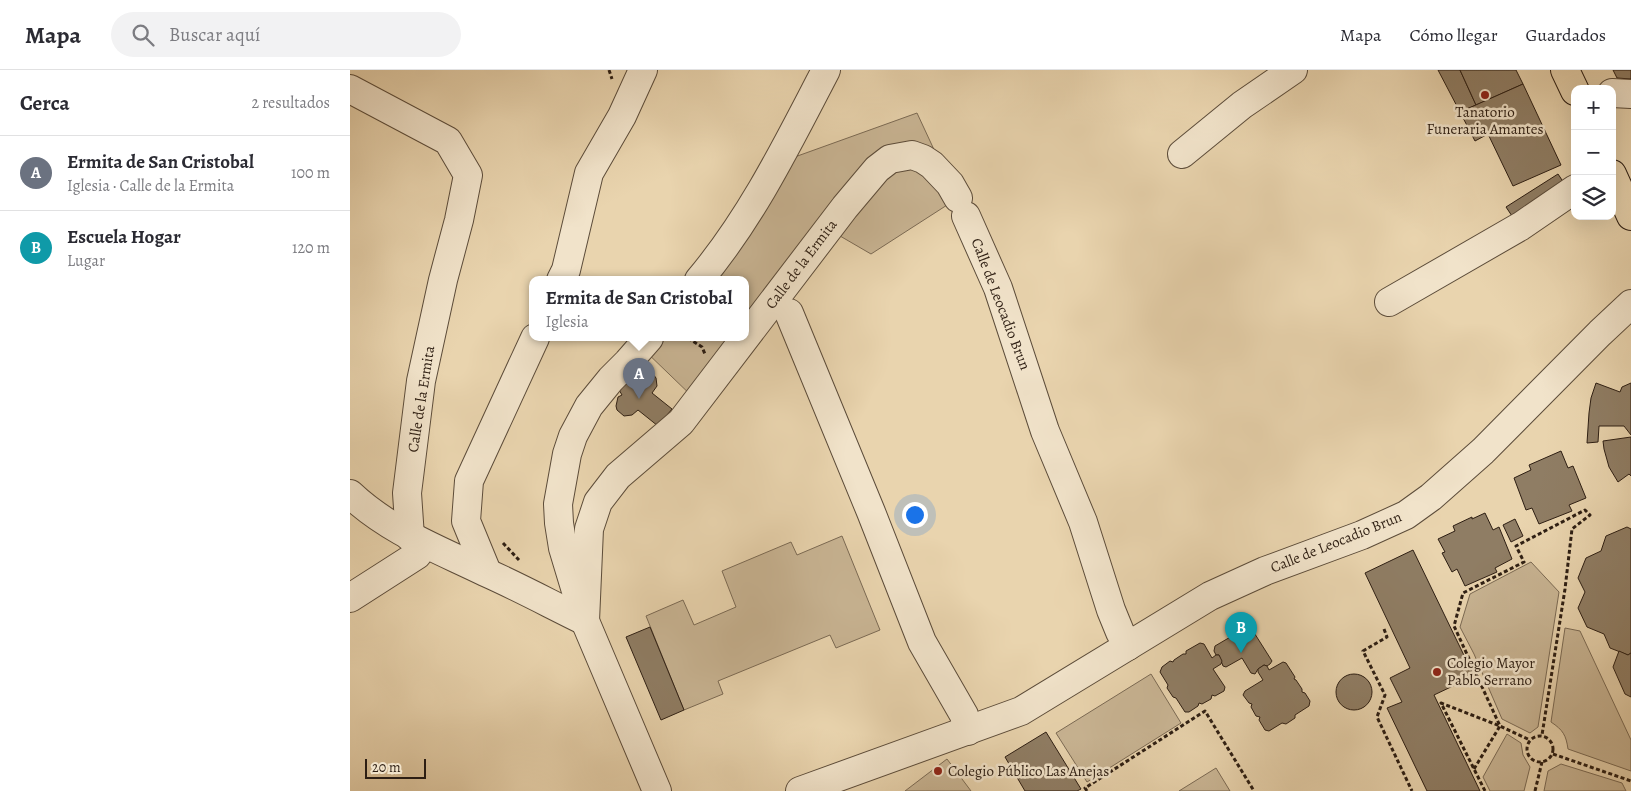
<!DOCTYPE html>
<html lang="es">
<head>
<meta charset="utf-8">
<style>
  body { margin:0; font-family:Alegreya,serif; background:#f2f2f3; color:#2b2b33 }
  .controls { position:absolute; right:15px; top:15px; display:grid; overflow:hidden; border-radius:10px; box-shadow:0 5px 20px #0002 }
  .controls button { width:45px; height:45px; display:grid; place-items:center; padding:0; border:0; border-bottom:1px solid #e1e1e2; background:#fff; color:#2b2b33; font:25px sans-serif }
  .scale { position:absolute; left:15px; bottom:12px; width:61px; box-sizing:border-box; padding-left:5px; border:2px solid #2d1e13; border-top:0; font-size:14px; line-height:18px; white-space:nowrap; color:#2d1e13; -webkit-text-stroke:4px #f1e3ca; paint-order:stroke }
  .you { position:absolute; left:564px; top:444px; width:18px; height:18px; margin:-12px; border:4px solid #fff; border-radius:50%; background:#1a73e8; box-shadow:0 0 0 8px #1a73e833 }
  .badge { display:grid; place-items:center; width:32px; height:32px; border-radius:50%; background:#8f2418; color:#fff; font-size:16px; font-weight:700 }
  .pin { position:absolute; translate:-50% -41px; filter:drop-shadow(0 1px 2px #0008) }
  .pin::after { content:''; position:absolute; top:26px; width:18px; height:15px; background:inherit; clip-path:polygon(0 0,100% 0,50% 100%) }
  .popup { position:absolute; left:179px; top:206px; width:220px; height:65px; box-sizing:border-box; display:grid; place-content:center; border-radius:10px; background:#fff; filter:drop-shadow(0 1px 4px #0005); font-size:16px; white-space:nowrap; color:#7c7c81 }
  .popup b { font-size:19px; color:#2b2b33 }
  .popup::after { content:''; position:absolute; left:50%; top:100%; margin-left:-10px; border:10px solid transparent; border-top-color:#fff }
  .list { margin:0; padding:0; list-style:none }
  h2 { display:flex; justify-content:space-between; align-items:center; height:65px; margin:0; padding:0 20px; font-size:21px }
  h2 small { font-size:16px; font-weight:400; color:#7c7c81 }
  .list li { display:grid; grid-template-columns:32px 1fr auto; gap:15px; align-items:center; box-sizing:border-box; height:75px; padding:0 20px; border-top:1px solid #e1e1e2 }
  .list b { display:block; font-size:19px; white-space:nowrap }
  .list p { margin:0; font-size:16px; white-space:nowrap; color:#7c7c81 }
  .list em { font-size:16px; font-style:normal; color:#7c7c81 }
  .icon { flex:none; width:28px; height:28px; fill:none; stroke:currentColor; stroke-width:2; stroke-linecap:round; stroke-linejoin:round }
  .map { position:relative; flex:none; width:1281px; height:721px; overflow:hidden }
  header { display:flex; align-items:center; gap:30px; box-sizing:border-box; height:70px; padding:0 25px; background:#fff; border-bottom:1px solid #e1e1e2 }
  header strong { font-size:24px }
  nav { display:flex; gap:28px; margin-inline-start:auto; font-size:18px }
  .search { width:350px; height:45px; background:#f2f2f3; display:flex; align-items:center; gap:12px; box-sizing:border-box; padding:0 18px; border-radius:28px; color:#7c7c81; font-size:19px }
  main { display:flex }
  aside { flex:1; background:#fff }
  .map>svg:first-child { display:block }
  .green { fill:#c9b594; stroke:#7b6a54 }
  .building { fill:#8f7d64; stroke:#2d1e13 }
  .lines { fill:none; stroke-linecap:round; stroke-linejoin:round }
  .minor-casing { stroke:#5c4c3a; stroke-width:30 }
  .highway-casing { stroke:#2d1e13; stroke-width:30 }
  .path { stroke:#2d1e13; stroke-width:3; stroke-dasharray:4 2.5; stroke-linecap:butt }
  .minor { stroke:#f1e3ca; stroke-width:28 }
  .highway { stroke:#e9d4ae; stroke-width:28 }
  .poi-dot { fill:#8f2418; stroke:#f1e3ca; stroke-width:2 }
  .labels { text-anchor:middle; stroke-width:5; stroke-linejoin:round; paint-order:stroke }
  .poi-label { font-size:15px; fill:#2d1e13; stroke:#f1e3ca; text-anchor:start }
  .street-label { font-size:15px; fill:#2d1e13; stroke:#f1e3ca }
</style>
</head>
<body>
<header>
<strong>Mapa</strong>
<div class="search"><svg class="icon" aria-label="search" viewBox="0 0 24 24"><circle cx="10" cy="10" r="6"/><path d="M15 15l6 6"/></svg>Buscar aquí</div>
<nav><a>Mapa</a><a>Cómo llegar</a><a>Guardados</a></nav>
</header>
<main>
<aside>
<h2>Cerca<small>2 resultados</small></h2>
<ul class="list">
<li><span class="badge" style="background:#6b7280">A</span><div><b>Ermita de San Cristobal</b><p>Iglesia · Calle de la Ermita</p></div><em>100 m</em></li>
<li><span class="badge" style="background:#0f9aa8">B</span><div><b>Escuela Hogar</b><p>Lugar</p></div><em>120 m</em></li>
</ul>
</aside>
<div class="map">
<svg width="1281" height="721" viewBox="0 0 1281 721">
  <rect width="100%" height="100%" fill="#e9d4ae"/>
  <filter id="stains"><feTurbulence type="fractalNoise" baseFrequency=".004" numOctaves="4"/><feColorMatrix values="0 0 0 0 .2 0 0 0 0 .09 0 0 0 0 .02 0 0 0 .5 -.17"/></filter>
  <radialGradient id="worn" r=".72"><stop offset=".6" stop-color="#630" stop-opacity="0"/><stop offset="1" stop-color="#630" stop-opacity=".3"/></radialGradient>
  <!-- green -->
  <g class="green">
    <path d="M567 43 600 114 608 128 521 184 478 159 347 331 291 277 299 268H395V210H349L428 93Z"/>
    <path d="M492 466 530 560 486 578 480 565 368 611 373 624 334 640 296 546 333 530 344 555 386 537 372 501 441 472 447 485Z"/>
    <path d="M1181 492 1209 522 1188 657 1180 663 1152 649 1124 584 1110 557 1120 524Z"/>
    <path d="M1215 558 1230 561 1281 670V701L1218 679C1216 665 1213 660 1201 652Z"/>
    <path d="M801 604 831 653 737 712 706 663Z"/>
    <path d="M1157 664 1171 673 1173 685 1180 697 1174 721H1140L1133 707Z"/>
    <path d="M597 689 621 721H555Z"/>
    <path d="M1211 694 1272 713 1276 721H1194L1198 701Z"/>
    <path d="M866 698 880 721H829Z"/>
  </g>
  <!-- building -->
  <g class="building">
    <path d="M1088 0H1110L1126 35 1110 42Z"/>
    <path d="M1110 0H1166L1173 14 1126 35Z"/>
    <path d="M1263 0H1281V9L1267 8Z"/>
    <path d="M1173 14 1211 95 1163 116 1138 64 1125 71 1110 42Z"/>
    <path d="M1208 104 1216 116 1164 149 1156 137Z"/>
    <path d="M295 302 303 304 306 308 307 316 302 323 322 339 308 356 288 340 282 345 274 346 267 340 266 336 268 327 272 325 268 318 282 307 285 309 291 303Z"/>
    <path d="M1246 313 1270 322 1272 317 1281 313V365L1274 356H1249L1248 372 1237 373 1239 343 1241 328Z"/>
    <path d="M1281 367V406L1279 404 1268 412 1259 397 1254 379 1253 371Z"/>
    <path d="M1211 381 1218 398 1223 396 1236 428 1219 435 1222 441 1189 454 1182 438 1176 440 1164 408 1181 400 1179 395Z"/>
    <path d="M1135 443 1143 460 1149 457 1162 489 1145 498 1147 502 1115 516 1107 499 1102 502 1092 483 1095 482 1088 469 1105 461 1103 456 1122 447V449Z"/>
    <path d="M1165 449 1173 466 1161 472 1153 455Z"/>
    <path d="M1277 457 1281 459V583L1278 585 1260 578 1254 564 1237 557 1228 538 1235 522 1228 508 1236 488 1251 481 1256 466Z"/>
    <path d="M1063 480 1124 606 1084 625 1130 721H1077L1037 638 1052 632 1040 608 1060 598 1015 503Z"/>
    <path d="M300 557 334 640 311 650 276 567Z"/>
    <path d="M894 559 903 561 922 591 920 594 917 596 914 595 908 599 905 604 901 603 892 588 876 597 873 596 869 585H866L864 581 865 576Z"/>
    <path d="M850 573 854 574 862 588 866 585H869L872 591 871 594 863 599 875 617 874 621 865 626 862 625 861 629 852 634 849 633 848 636 839 642H835L826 628 823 627 817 618 818 615 810 602 812 597 820 591 823 592 824 590 833 584H836V581Z"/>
    <path d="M1269 581 1278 585 1281 583V627L1275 624 1263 597Z"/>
    <path d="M933 592 936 593 945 607 944 609 946 610 952 619V622L955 623 960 631 959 636 945 645V648L936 654 932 653 919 661 915 660 909 650 910 647 906 646 901 637 902 634 899 633 893 625 895 621 913 610 908 602V599L914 595 917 596 919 600Z"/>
    <circle cx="1004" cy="622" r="18"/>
    <path d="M696 662 731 719 727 721H675L655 687Z"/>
  </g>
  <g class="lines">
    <defs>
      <g id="minor">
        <path d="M0 19 98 71 118 105 109 150 93 210 71 311 57 423 60 467"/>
        <path d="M1262 23 1281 24"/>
        <path d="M832 84 892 35 943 0"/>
        <path d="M616 146 648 218 695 361 733 452 761 540 770 562 778 576"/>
        <path d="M211 210 216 200 239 103 272 46 293 0"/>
        <path d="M349 210C402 147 438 73 476 0"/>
        <path d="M1039 232 1171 156 1225 119"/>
        <path d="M439 243 521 442 572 572 614 645 618 661"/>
        <path d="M299 268 278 292 261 309 239 336 223 366 217 384 208 434 209 453 213 478 235 551 307 721"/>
        <path d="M0 424C39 461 88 479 135 502 169 517 202 535 235 551"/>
        <path d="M137 502 116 451 119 411 185 268"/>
        <path d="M0 528 67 485 75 474"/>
        <path d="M235 551 239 459 248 432 268 406 331 352 495 137 527 99 540 89 562 85 573 89 582 95 600 114 608 128"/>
        <path d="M450 721 671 641 860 526 915 501 1012 465 1056 445 1081 427 1133 381 1250 263 1281 234"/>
      </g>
      <g id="highway">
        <path d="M1215 0 1225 21"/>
        <path d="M1262 104 1281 146"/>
      </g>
    </defs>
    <!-- minor casing -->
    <use href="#minor" class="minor-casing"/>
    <!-- highway casing -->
    <use href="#highway" class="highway-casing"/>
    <!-- path -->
    <g class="path">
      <path d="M259 0 262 9"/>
      <path d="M338 268 352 277 355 284"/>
      <path d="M153 473 169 490"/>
      <path d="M1034 559 1037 567 1013 581 1035 625 1027 647 1062 721"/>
      <circle cx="1190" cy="679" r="13"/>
      <path d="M1203 684 1281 711"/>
      <path d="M1124 699 1150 656 1104 556 1113 523 1174 492 1166 476 1235 440 1240 445 1222 459 1215 519 1192 665"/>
      <path d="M737 721 735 718 855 641 904 721"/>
      <path d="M1135 721 1091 633 1150 656 1180 670"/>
      <path d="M1185 721 1192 692"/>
    </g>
    <!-- minor -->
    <use href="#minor" class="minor"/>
    <!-- highway -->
    <use href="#highway" class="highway"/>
  </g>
  <!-- markers -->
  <g class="poi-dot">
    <circle cx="1135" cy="25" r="5"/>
    <circle cx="1087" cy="602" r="5"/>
    <circle cx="588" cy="701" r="5"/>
  </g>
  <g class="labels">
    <!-- poi labels -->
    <g class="poi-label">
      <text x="1135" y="47" text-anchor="middle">Tanatorio<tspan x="1135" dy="17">Funeraria Amantes</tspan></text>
      <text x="1097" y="598">Colegio Mayor<tspan x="1097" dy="17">Pablo Serrano</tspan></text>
      <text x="598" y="706">Colegio Público Las Anejas</text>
    </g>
    <!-- street labels -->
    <g class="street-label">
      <text transform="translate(451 194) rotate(-53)" y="5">Calle de la Ermita</text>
      <text transform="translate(651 234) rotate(69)" y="5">Calle de Leocadio Brun</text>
      <text transform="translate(71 329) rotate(-81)" y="5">Calle de la Ermita</text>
      <text transform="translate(986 472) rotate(-22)" y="5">Calle de Leocadio Brun</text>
    </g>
  </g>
  <rect width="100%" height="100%" filter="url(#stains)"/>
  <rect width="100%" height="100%" fill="url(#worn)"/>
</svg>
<div class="controls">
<button>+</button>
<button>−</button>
<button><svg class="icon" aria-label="layers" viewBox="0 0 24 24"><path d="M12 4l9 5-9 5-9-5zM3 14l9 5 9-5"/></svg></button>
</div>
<div class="scale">20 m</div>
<div class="you"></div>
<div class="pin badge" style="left:289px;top:329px;background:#6b7280">A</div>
<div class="popup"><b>Ermita de San Cristobal</b>Iglesia</div>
<div class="pin badge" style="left:891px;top:583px;background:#0f9aa8">B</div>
</div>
</main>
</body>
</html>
